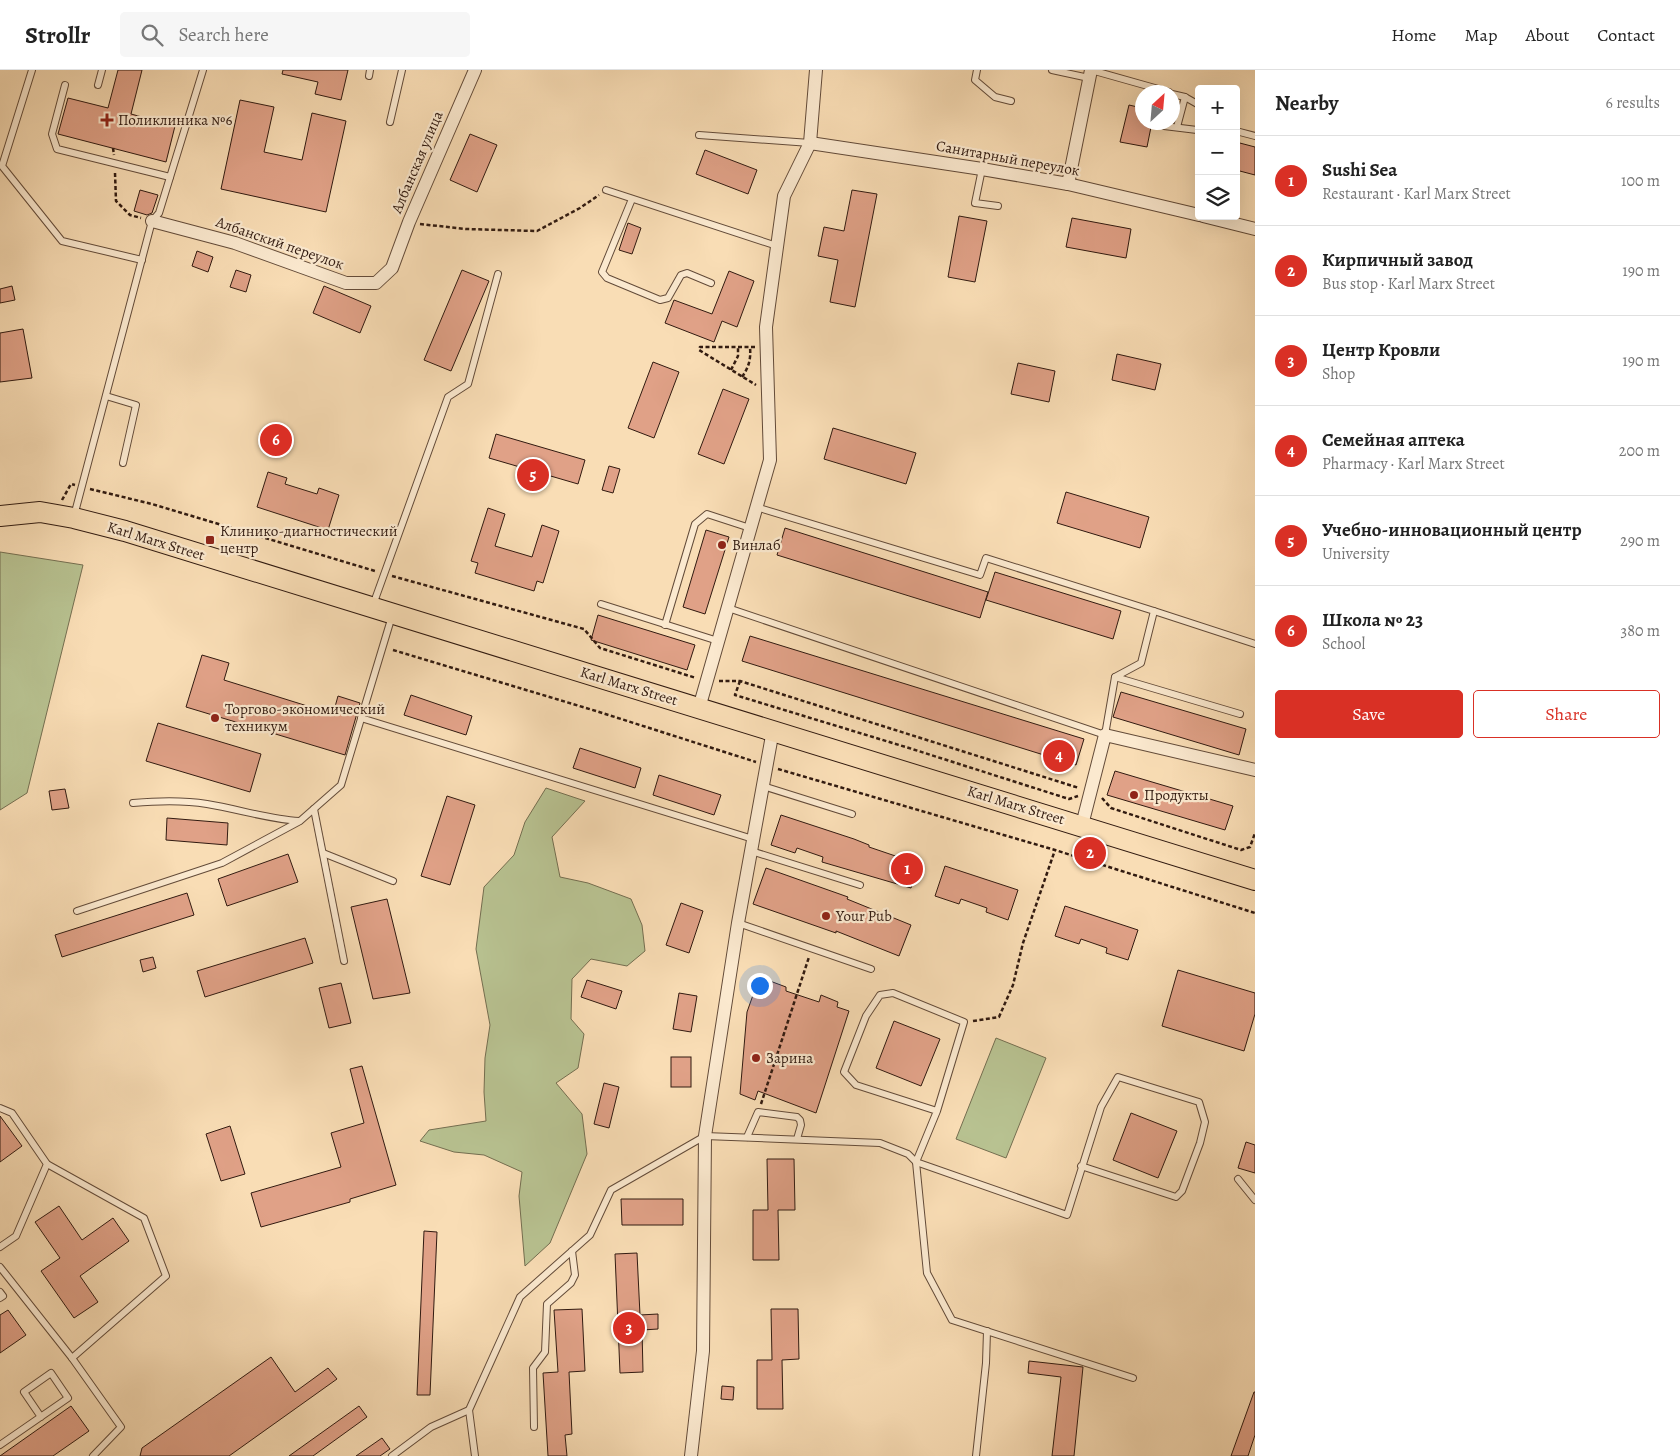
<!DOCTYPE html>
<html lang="en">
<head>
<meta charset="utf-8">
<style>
  body { margin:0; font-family:Alegreya,serif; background:#f6f6f6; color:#222 }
  .controls { position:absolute; right:15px; top:15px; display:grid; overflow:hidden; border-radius:5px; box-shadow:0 5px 20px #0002 }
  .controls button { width:45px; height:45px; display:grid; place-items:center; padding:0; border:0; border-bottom:1px solid #e0e0e0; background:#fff; color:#222; font:25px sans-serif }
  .compass { position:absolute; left:1135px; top:15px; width:45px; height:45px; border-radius:50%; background:#fff; box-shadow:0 5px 20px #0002; rotate:26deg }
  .you { position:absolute; left:759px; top:915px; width:18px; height:18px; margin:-12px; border:4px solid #fff; border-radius:50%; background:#1a73e8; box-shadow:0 0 0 8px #1a73e833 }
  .badge { display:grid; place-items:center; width:32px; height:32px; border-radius:50%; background:#d93025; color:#fff; font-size:16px; font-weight:700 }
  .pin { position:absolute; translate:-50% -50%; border:2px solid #fff; box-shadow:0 1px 5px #0006 }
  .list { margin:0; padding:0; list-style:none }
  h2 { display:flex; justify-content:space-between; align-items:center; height:65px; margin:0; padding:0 20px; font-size:21px }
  h2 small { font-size:16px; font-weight:400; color:#767676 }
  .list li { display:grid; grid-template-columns:32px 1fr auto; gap:15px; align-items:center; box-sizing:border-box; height:90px; padding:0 20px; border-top:1px solid #e0e0e0 }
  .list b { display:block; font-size:19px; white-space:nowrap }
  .list p { margin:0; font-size:16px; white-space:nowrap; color:#767676 }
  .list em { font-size:16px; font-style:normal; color:#767676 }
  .actions { display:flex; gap:10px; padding:15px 20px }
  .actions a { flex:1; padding:11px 0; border:1px solid #d93025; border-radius:5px; text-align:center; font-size:18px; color:#d93025 }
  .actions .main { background:#d93025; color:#fff }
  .icon { flex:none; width:28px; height:28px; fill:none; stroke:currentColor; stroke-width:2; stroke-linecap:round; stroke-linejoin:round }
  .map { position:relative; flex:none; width:1255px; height:1386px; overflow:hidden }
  header { display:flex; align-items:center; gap:30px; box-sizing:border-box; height:70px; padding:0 25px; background:#fff; border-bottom:1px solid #e0e0e0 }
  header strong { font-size:24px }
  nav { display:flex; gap:28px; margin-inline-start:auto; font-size:18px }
  .search { width:350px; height:45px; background:#f6f6f6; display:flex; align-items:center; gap:12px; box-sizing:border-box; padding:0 18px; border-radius:5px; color:#767676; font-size:19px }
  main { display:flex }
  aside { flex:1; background:#fff }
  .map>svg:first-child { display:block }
  .green { fill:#b8c291; stroke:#746e50 }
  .building { fill:#e0a187; stroke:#311a10 }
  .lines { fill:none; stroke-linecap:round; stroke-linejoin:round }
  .service-casing { stroke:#634b39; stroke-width:8 }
  .minor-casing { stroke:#634b39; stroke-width:14 }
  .trunk-casing { stroke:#311a10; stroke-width:22 }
  .path { stroke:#311a10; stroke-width:2.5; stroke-dasharray:4 2.5; stroke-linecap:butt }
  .service { stroke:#fbe9cf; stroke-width:6 }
  .minor { stroke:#fbe9cf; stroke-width:12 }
  .trunk { stroke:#f9ddb5; stroke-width:20 }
  .poi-dot { fill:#8f2418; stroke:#fbe9cf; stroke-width:2 }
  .labels { text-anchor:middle; stroke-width:4.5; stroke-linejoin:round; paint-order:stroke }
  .poi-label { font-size:15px; fill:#311a10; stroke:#fbe9cf; text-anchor:start }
  .street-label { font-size:15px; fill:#311a10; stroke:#fbe9cf }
</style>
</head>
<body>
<header>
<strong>Strollr</strong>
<div class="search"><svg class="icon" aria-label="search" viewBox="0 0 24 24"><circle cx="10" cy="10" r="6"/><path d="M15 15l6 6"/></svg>Search here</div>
<nav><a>Home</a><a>Map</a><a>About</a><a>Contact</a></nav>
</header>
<main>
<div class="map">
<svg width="1255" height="1386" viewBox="0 0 1255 1386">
  <rect width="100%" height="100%" fill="#f9ddb5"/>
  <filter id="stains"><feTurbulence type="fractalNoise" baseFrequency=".004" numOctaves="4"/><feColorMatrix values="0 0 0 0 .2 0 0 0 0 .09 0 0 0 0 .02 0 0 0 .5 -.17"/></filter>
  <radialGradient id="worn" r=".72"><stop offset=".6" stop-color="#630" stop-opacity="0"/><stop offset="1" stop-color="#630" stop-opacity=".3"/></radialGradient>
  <!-- green -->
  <g class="green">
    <path d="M0 482 83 495 27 723 0 740Z"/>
    <path d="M546 718 585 731 552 767 560 807 588 813 631 829 642 855 645 881 627 896 591 889 572 909 571 949 584 964 578 998 556 1013 582 1044 587 1084 550 1173 525 1196 519 1126 522 1102 484 1085 454 1082 420 1071 429 1060 486 1051 484 1022 485 988 490 955 476 879 484 817 514 785 525 752Z"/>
    <path d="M996 968 1046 988 1006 1088 956 1069Z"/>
  </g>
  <!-- building -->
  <g class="building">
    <path d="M118 0H142L131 44 175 56 166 92 58 64 68 28 108 38Z"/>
    <path d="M283 0H348L341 30 315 24 318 12 282 4Z"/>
    <path d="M240 30 274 37 264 82 302 90 312 43 346 51 326 142 221 119Z"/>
    <path d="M1129 35 1142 38V52H1152L1147 77 1120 72Z"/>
    <path d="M470 64 497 75 477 122 450 110Z"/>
    <path d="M1236 72 1255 77V105L1236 100Z"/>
    <path d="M705 80 757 100 748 124 696 104Z"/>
    <path d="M140 120 158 125 152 143 147 145 134 141Z"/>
    <path d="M852 120 877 124 855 237 830 232 838 190 818 186 824 157 844 161Z"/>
    <path d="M959 146 987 151 975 212 948 207Z"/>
    <path d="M1072 148 1131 159 1126 188 1066 177Z"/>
    <path d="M628 153 641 158 632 184 619 180Z"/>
    <path d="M197 181 213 187 208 202 192 196Z"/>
    <path d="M236 200 251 205 246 222 230 217Z"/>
    <path d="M462 200 489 211 451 301 424 290Z"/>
    <path d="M729 201 754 211 737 257 722 251 714 272 665 253 674 230 712 244Z"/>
    <path d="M12 216 15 230 0 233V219Z"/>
    <path d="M324 216 371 236 360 263 313 243Z"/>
    <path d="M23 259 32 308 0 312V263Z"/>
    <path d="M1117 284 1161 294 1155 320 1112 310Z"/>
    <path d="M653 292 679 302 654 368 628 358Z"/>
    <path d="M1018 293 1055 301 1049 332 1011 324Z"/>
    <path d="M723 319 749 329 724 394 698 384Z"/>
    <path d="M833 358 916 383 906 414 824 389Z"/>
    <path d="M496 364 585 390 578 414 489 388Z"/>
    <path d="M609 396 620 399 613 423 602 420Z"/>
    <path d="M268 402 287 408 285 414 317 424 319 418 339 425 328 460 257 437Z"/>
    <path d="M1066 422 1149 447 1140 478 1057 453Z"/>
    <path d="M488 438 505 444 495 476 532 487 542 455 559 461 543 513 537 511 534 521 475 503 478 493 471 491Z"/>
    <path d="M785 458 988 522 980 548 777 485Z"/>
    <path d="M706 460 729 467 705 544 683 537Z"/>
    <path d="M995 502 1121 541 1113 569 986 530Z"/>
    <path d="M598 545 695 575 687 600 591 570Z"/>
    <path d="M750 566 1084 669 1076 695 742 591Z"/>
    <path d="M202 585 229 593 224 610 333 644 338 626 360 633 345 685 186 637Z"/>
    <path d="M1121 622 1246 659 1239 685 1113 647Z"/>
    <path d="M411 625 472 646 466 665 404 645Z"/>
    <path d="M158 653 261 684 250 722 146 691Z"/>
    <path d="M580 678 641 698 635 718 573 698Z"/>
    <path d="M1115 701 1233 736 1225 760 1107 725Z"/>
    <path d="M659 705 721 725 714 745 653 725Z"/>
    <path d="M65 719 69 738 52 740 49 721Z"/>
    <path d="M447 726 475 735 450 815 421 806Z"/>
    <path d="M781 745 854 769 869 775V777L919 794 911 818 822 792 823 787 797 778 795 783 771 775Z"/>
    <path d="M167 748 228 753 227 775 166 770Z"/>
    <path d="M288 784 298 812 227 836 218 809Z"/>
    <path d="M945 796 1018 820 1008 850 986 842 987 838 961 829 959 834 935 826Z"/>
    <path d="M766 798 848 827 847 829 911 855 899 886 836 861V863L753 834Z"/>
    <path d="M187 823 194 845 62 887 55 865Z"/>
    <path d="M387 829 410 923 373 929 351 837Z"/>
    <path d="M681 833 703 841 689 883 666 875Z"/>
    <path d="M1065 836 1138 860 1128 890 1106 883 1107 878 1081 869 1079 874 1055 866Z"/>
    <path d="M305 868 313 893 205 927 197 901Z"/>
    <path d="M153 887 156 898 143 902 140 890Z"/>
    <path d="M1178 900 1255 923V944L1244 981 1162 956Z"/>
    <path d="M587 910 622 921 616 939 581 927Z"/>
    <path d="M758 911 767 915 770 911 786 917V921L819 932 821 925 838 932 837 937 849 941 816 1043 758 1021 755 1030 740 1024 747 942Z"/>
    <path d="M341 913 351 953 329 958 319 918Z"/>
    <path d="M679 923 697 926 691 962 673 959Z"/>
    <path d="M894 951 940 969 921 1016 876 998Z"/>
    <rect x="671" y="987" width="20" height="30"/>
    <path d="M362 996 396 1115 350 1129V1132L261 1157 251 1123 341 1097 331 1063 364 1053 350 999Z"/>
    <path d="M604 1013 619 1017 609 1058 594 1054Z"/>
    <path d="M1131 1043 1177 1061 1158 1108 1113 1090Z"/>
    <path d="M0 1046 22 1076 0 1092Z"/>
    <path d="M230 1056 245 1104 221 1111 206 1064Z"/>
    <path d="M1246 1072 1255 1075V1103L1238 1098Z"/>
    <path d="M767 1089H794L795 1140H778L779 1190H753V1140H768Z"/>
    <path d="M621 1129H683V1155H622Z"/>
    <path d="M59 1136 82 1170 113 1148 129 1171 80 1206 98 1232 74 1248 41 1201 60 1188 35 1152Z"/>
    <path d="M424 1161 437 1162 430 1325H417Z"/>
    <path d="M637 1183 640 1245 658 1244V1259L642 1260 643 1302 620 1303 615 1184Z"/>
    <path d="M582 1239 585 1301 569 1302 572 1364 565 1365 567 1386H548L543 1303 558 1302 554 1240Z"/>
    <path d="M771 1239H798L799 1289 782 1290 783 1339H757V1290H772Z"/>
    <path d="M8 1240 26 1265 0 1283V1245Z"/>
    <path d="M271 1287 295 1322 328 1298 337 1309 229 1386H140L142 1378Z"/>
    <path d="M1029 1291 1083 1297 1074 1386H1052L1061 1307 1028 1303Z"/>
    <path d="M722 1316 734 1317 733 1330 721 1329Z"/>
    <path d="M1254 1322H1255V1365L1248 1386H1231Z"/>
    <path d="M71 1336 89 1361 53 1386H0Z"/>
    <path d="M359 1336 367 1347 313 1386H289Z"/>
    <path d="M382 1368 390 1379 380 1386H356Z"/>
  </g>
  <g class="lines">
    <defs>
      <g id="service">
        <path d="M32 0 2 96 62 171 142 190"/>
        <path d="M977 0 975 10 995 27 1011 31"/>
        <path d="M1052 0 1089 8"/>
        <path d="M1091 0 1169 22"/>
        <path d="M369 6 370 0"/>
        <path d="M65 15 52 64 57 79 170 107"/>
        <path d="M98 15 102 0"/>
        <path d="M1172 24 1185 27 1199 35"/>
        <path d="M390 52 402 0"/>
        <path d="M1164 56 1197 60 1199 58"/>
        <path d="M1177 57 1185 27"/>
        <path d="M1236 61 1255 66"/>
        <path d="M699 65 810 73"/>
        <path d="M982 99 975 133 998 136"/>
        <path d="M606 120 777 176"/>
        <path d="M632 129 602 202 607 208 660 230 668 228 681 205 687 203 711 213"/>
        <path d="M106 326 136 335 123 393"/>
        <path d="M74 446 152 151 159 143 203 0"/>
        <path d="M601 534 718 571"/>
        <path d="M373 535 448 327 468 314 498 204"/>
        <path d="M728 538 1105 665 1115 607 1141 593 1154 541 986 488 980 505 756 437"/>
        <path d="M1154 541 1255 574"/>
        <path d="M665 555 695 454 707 444 750 458"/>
        <path d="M1115 607 1240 644"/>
        <path d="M361 648 753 769"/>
        <path d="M763 716 852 744"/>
        <path d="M133 733C157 731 182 730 207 734 238 739 268 749 299 751"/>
        <path d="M314 739 344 891"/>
        <path d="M751 781 860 815"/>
        <path d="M323 783 393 811"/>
        <path d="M77 841 222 793 300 751 341 715 392 546"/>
        <path d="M738 853 871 899"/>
        <path d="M0 1038 12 1043 47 1094 16 1166 0 1177"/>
        <path d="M937 1041 856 1015 844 1002 866 946 880 925 893 923 964 952 937 1041 916 1092 1067 1145 1101 1037 1118 1007 1199 1032 1205 1052 1200 1073 1182 1121 1176 1127 1081 1096"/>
        <path d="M747 1067 758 1042 797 1047 800 1050 801 1055 797 1069"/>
        <path d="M1238 1109 1255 1130"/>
        <path d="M0 1197 72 1288 166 1206 144 1148 47 1094"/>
        <path d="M0 1222 3 1226 0 1228"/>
        <path d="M72 1288 121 1357 93 1386"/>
        <path d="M534 1357 533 1298 545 1282 547 1234 571 1213 575 1205 572 1181"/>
        <path d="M0 1375 68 1328 51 1303 24 1322 41 1347"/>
        <path d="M392 1386 431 1357 469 1340"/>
        <path d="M475 1386 469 1340 520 1227 590 1165 611 1120 705 1066 880 1073 908 1084 916 1092 927 1203 952 1250 1133 1308"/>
        <path d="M976 1386 986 1293 987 1261"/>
      </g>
      <g id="minor">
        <path d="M810 73 982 99 1068 114 1199 145"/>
        <path d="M1068 114 1091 0"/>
        <path d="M1203 146 1255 159"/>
        <path d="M152 151 235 173 346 213H376L392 198 409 152 475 0"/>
        <path d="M699 638 770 390 766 257 784 126 810 73 816 0"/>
        <path d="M1082 755 1105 665 1255 700"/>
        <path d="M691 1386 703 1281 705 1066 738 853 773 660"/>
      </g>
      <path id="trunk" d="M0 446 40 442 74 448 125 461 1255 810"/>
    </defs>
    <!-- service casing -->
    <use href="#service" class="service-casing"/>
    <!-- minor casing -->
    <use href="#minor" class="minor-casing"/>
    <!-- trunk casing -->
    <use href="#trunk" class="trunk-casing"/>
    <!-- path -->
    <g class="path">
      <path d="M113 78 114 85"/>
      <path d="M115 103 116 131 130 145 141 148"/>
      <path d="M420 154 466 159 537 161 580 138 599 125"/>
      <path d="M755 277H700L699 280 756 315"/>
      <path d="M731 300 738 286V277"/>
      <path d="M742 307C749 297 751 289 750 277"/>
      <path d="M90 419 152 434 375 501"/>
      <path d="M62 430 71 414 75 415"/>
      <path d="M392 506 584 559 600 578 696 608"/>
      <path d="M393 580 596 641 756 692"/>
      <path d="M719 611H740L1079 718"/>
      <path d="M740 611 735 625 909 678 1069 729 1078 726"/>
      <path d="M778 699 1055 780 1255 843"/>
      <path d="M1102 728 1111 738 1241 780 1250 777 1255 763"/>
      <path d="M973 951 999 947 1013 915 1023 873 1055 780"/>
      <path d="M761 1034 809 887"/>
    </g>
    <!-- service -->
    <use href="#service" class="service"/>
    <!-- minor -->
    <use href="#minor" class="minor"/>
    <!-- trunk -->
    <use href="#trunk" class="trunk"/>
  </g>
  <!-- markers -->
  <g class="poi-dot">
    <path d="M104.5 42.5h5v5h5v5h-5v5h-5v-5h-5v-5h5z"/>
    <rect x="205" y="465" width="10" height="10" rx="2.5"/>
    <circle cx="722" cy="475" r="5"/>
    <circle cx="215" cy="648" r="5"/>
    <circle cx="1134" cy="725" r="5"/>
    <circle cx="826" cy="846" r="5"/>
    <circle cx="756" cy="988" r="5"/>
  </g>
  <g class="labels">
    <!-- poi labels -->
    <g class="poi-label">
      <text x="118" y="55">Поликлиника №6</text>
      <text x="220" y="466">Клинико-диагностический<tspan x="220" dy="17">центр</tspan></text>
      <text x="732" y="480">Винлаб</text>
      <text x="225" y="644">Торгово-экономический<tspan x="225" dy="17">техникум</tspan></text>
      <text x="1144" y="730">Продукты</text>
      <text x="836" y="851">Your Pub</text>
      <text x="766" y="993">Зарина</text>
    </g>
    <!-- street labels -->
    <g class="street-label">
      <text transform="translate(1008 88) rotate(10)" y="5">Санитарный переулок</text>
      <text transform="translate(417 92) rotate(-67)" y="5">Албанская улица</text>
      <text transform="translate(280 173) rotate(19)" y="5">Албанский переулок</text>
      <text transform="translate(156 471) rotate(17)" y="5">Karl Marx Street</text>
      <text transform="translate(629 616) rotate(17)" y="5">Karl Marx Street</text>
      <text transform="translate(1016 735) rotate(17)" y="5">Karl Marx Street</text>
    </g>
  </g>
  <rect width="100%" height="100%" filter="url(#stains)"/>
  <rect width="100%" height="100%" fill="url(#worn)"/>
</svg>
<div class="controls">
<button>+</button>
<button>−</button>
<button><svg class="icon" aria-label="layers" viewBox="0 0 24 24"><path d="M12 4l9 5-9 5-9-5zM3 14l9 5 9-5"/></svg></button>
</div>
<svg class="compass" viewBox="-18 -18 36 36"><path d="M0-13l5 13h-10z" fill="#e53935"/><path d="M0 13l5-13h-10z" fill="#767676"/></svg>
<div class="you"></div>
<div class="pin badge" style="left:907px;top:799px">1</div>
<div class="pin badge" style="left:1090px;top:783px">2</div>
<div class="pin badge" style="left:629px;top:1258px">3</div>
<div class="pin badge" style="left:1059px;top:686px">4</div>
<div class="pin badge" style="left:533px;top:405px">5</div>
<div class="pin badge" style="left:276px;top:370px">6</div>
</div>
<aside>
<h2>Nearby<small>6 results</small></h2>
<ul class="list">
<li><span class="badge">1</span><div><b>Sushi Sea</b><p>Restaurant · Karl Marx Street</p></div><em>100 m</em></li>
<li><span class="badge">2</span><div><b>Кирпичный завод</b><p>Bus stop · Karl Marx Street</p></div><em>190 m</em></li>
<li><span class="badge">3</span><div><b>Центр Кровли</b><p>Shop</p></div><em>190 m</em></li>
<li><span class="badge">4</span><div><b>Семейная аптека</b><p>Pharmacy · Karl Marx Street</p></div><em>200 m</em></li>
<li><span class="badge">5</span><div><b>Учебно-инновационный центр</b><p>University</p></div><em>290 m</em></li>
<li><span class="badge">6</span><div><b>Школа № 23</b><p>School</p></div><em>380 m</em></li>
</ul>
<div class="actions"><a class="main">Save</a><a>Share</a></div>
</aside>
</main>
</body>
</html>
